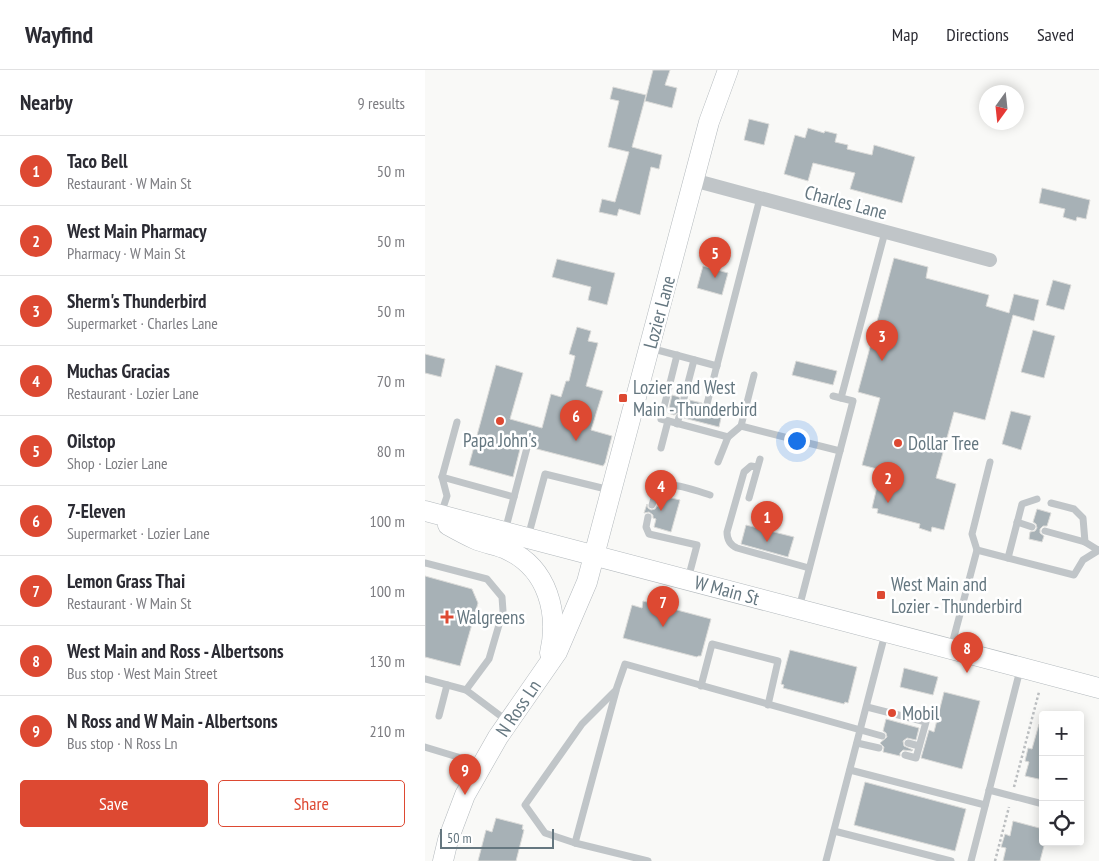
<!DOCTYPE html>
<html lang="en">
<head>
<meta charset="utf-8">
<style>
  body { margin:0; font-family:"PT Sans Narrow",sans-serif; background:#f7f7f7; color:#2b2b33 }
  .controls { position:absolute; right:15px; bottom:15px; display:grid; overflow:hidden; border-radius:5px; box-shadow:0 2px 12px #0003 }
  .controls button { width:45px; height:45px; display:grid; place-items:center; padding:0; border:0; border-bottom:1px solid #e1e1e2; background:#fff; color:#2b2b33; font:25px sans-serif }
  .compass { position:absolute; left:554px; top:15px; width:45px; height:45px; border-radius:50%; background:#fff; box-shadow:0 2px 12px #0003; rotate:195deg }
  .scale { position:absolute; left:15px; bottom:12px; width:114px; box-sizing:border-box; padding-left:5px; border:2px solid #657780; border-top:0; font-size:14px; line-height:18px; white-space:nowrap; color:#657780; -webkit-text-stroke:4px #fff; paint-order:stroke }
  .you { position:absolute; left:371px; top:370px; width:18px; height:18px; margin:-12px; border:4px solid #fff; border-radius:50%; background:#1a73e8; box-shadow:0 0 0 8px #1a73e833 }
  .badge { display:grid; place-items:center; width:32px; height:32px; border-radius:50%; background:#dd4932; color:#fff; font-size:16px; font-weight:700 }
  .pin { position:absolute; translate:-50% -41px; filter:drop-shadow(0 1px 2px #0008) }
  .pin::after { content:''; position:absolute; top:26px; width:18px; height:15px; background:inherit; clip-path:polygon(0 0,100% 0,50% 100%) }
  .list { margin:0; padding:0; list-style:none }
  h2 { display:flex; justify-content:space-between; align-items:center; height:65px; margin:0; padding:0 20px; font-size:21px }
  h2 small { font-size:16px; font-weight:400; color:#7c7c81 }
  .list li { display:grid; grid-template-columns:32px 1fr auto; gap:15px; align-items:center; box-sizing:border-box; height:70px; padding:0 20px; border-top:1px solid #e1e1e2 }
  .list b { display:block; font-size:19px; white-space:nowrap }
  .list p { margin:0; font-size:16px; white-space:nowrap; color:#7c7c81 }
  .list em { font-size:16px; font-style:normal; color:#7c7c81 }
  .actions { display:flex; gap:10px; padding:15px 20px }
  .actions a { flex:1; padding:11px 0; border:1px solid #dd4932; border-radius:5px; text-align:center; font-size:18px; color:#dd4932 }
  .actions .main { background:#dd4932; color:#fff }
  .icon { flex:none; width:28px; height:28px; fill:none; stroke:currentColor; stroke-width:2; stroke-linecap:round; stroke-linejoin:round }
  .map { position:relative; flex:none; width:674px; height:791px; overflow:hidden }
  header { display:flex; align-items:center; gap:30px; box-sizing:border-box; height:70px; padding:0 25px; background:#fff; border-bottom:1px solid #e1e1e2 }
  header strong { font-size:24px }
  nav { display:flex; gap:28px; margin-inline-start:auto; font-size:18px }
  main { display:flex }
  aside { flex:1; background:#fff }
  .map>svg:first-child { display:block }
  .building { fill:#a7b1b6; stroke:#dbdbd9 }
  .lines { fill:none; stroke-linecap:round; stroke-linejoin:round }
  .secondary-casing { stroke:#b3b9bd; stroke-width:21 }
  .path { stroke:#bbbec0; stroke-width:2.5; stroke-dasharray:2.5 2.5; stroke-linecap:butt }
  .lane { stroke:#c0c5c8; stroke-width:7 }
  .street { stroke:#c0c5c8; stroke-width:14 }
  .secondary { stroke:#fff; stroke-width:20 }
  .poi-dot { fill:#dd4932; stroke:#fff; stroke-width:2 }
  .labels { text-anchor:middle; stroke-width:5; stroke-linejoin:round; paint-order:stroke }
  .street-label { font-size:19px; fill:#657780; stroke:#fff }
  .poi-label { font-size:19px; fill:#657780; stroke:#fff; text-anchor:start }
</style>
</head>
<body>
<header>
<strong>Wayfind</strong>
<nav><a>Map</a><a>Directions</a><a>Saved</a></nav>
</header>
<main>
<aside>
<h2>Nearby<small>9 results</small></h2>
<ul class="list">
<li><span class="badge">1</span><div><b>Taco Bell</b><p>Restaurant · W Main St</p></div><em>50 m</em></li>
<li><span class="badge">2</span><div><b>West Main Pharmacy</b><p>Pharmacy · W Main St</p></div><em>50 m</em></li>
<li><span class="badge">3</span><div><b>Sherm's Thunderbird</b><p>Supermarket · Charles Lane</p></div><em>50 m</em></li>
<li><span class="badge">4</span><div><b>Muchas Gracias</b><p>Restaurant · Lozier Lane</p></div><em>70 m</em></li>
<li><span class="badge">5</span><div><b>Oilstop</b><p>Shop · Lozier Lane</p></div><em>80 m</em></li>
<li><span class="badge">6</span><div><b>7-Eleven</b><p>Supermarket · Lozier Lane</p></div><em>100 m</em></li>
<li><span class="badge">7</span><div><b>Lemon Grass Thai</b><p>Restaurant · W Main St</p></div><em>100 m</em></li>
<li><span class="badge">8</span><div><b>West Main and Ross - Albertsons</b><p>Bus stop · West Main Street</p></div><em>130 m</em></li>
<li><span class="badge">9</span><div><b>N Ross and W Main - Albertsons</b><p>Bus stop · N Ross Ln</p></div><em>210 m</em></li>
</ul>
<div class="actions"><a class="main">Save</a><a>Share</a></div>
</aside>
<div class="map">
<svg width="674" height="791" viewBox="0 0 674 791">
  <rect width="100%" height="100%" fill="#f9f9f7"/>
  <!-- building -->
  <g class="building">
    <path d="M228 0H245L240 15 252 18 247 38 220 31Z"/>
    <path d="M188 17 221 25 207 77 237 85 234 99 226 97 215 145 194 139 192 146 174 142 177 129 190 132 204 82 183 77 194 31 185 29Z"/>
    <path d="M324 49 344 54 339 75 319 70Z"/>
    <path d="M383 58 399 63 400 61 412 64 410 72 423 75 422 79 447 85 449 75 490 87 477 133 425 119 430 103 388 93 383 111 359 104 370 65 380 68Z"/>
    <path d="M617 118 665 130 661 149 652 147 651 151 638 147 640 139 614 133Z"/>
    <path d="M469 188 503 197 501 208 564 225 561 236 584 243 589 224 614 230 609 251 588 245 560 350 529 342 511 408 531 414 519 460 507 457 506 462 494 458 495 454 452 443 453 439 447 438 456 400 437 395 455 328 433 322Z"/>
    <path d="M132 189 190 203 182 235 163 230 166 217 127 207Z"/>
    <path d="M278 196 303 203 297 225 272 218Z"/>
    <path d="M628 210 646 215 639 240 621 235Z"/>
    <path d="M152 257 166 261 163 271 173 273 161 316 178 321 166 360 187 366 180 393 178 396 108 378V372L104 369 100 370 96 375 88 407 44 395 71 295 98 303 85 349 117 358 126 324 136 327 141 311H144L150 286 144 284Z"/>
    <path d="M608 260 630 266 619 308 596 302Z"/>
    <path d="M0 284 20 289 16 307 0 303Z"/>
    <path d="M371 291 412 301 408 315 367 305Z"/>
    <path d="M247 325 254 327 257 333H261L264 330 277 333 280 339H284L287 336 298 339 294 357 259 348 258 344 255 342 249 345 243 343Z"/>
    <path d="M586 341 606 346 596 380 577 374Z"/>
    <path d="M238 426 255 430 246 462 229 457 231 449 228 448V445L224 442 219 443 222 434 223 438 226 440 230 439 232 436 234 437Z"/>
    <path d="M612 439 626 443 622 456H618L615 459V463L619 466 617 472 604 469 605 462 610 461 612 458 611 454 608 452Z"/>
    <path d="M321 455 369 467 363 487 316 474Z"/>
    <path d="M0 506 47 519 53 533 35 596 0 587Z"/>
    <path d="M218 531 286 549 276 586H273L272 587 198 568 207 535 217 538Z"/>
    <path d="M365 580 432 597 423 633 420 632 419 634 358 618 359 615 356 614Z"/>
    <path d="M479 598 513 607 508 625 475 617Z"/>
    <path d="M519 622 555 631 537 699 496 688 504 660 509 662Z"/>
    <path d="M461 649 494 658 491 670 482 668 478 671 479 676 488 680 487 681 478 680 475 683V686L458 682 459 677 455 673 462 667 461 663 458 661Z"/>
    <path d="M614 654H618V710L600 706 604 692 600 691 603 678 607 679Z"/>
    <path d="M440 712 541 739 530 781 429 755Z"/>
    <path d="M71 748 98 755 97 759 99 760 91 791H53L61 760 67 762Z"/>
    <path d="M588 751 618 759V772H620L615 791H578L581 778 576 777 580 764 585 766Z"/>
  </g>
  <g class="lines">
    <defs>
      <g id="secondary">
        <path d="M0 441 674 618"/>
        <path d="M23 455C32 460 41 465 50 469 61 474 73 475 83 480 123 499 134 543 125 583"/>
        <path d="M18 791 23 770 40 725 73 667 132 582 162 512 284 52 303 0"/>
      </g>
    </defs>
    <!-- secondary casing -->
    <use href="#secondary" class="secondary-casing"/>
    <!-- path -->
    <g class="path">
      <path d="M589 717 614 622"/>
      <path d="M570 791 584 737"/>
    </g>
    <!-- lane -->
    <g class="lane">
      <path d="M225 278 292 296"/>
      <path d="M252 285 236 349 303 367 316 356 329 305"/>
      <path d="M259 328 269 290"/>
      <path d="M416 328 460 162"/>
      <path d="M282 334 335 128"/>
      <path d="M32 352 17 407 89 427"/>
      <path d="M252 354 254 347"/>
      <path d="M316 356 415 381"/>
      <path d="M236 378 243 351"/>
      <path d="M293 392 303 367"/>
      <path d="M332 397 326 396 319 402 302 462C302 470 305 475 312 478L384 498"/>
      <path d="M324 428 335 389"/>
      <path d="M626 433 649 439 658 448 660 472"/>
      <path d="M227 435C229 429 230 421 235 417 243 410 275 422 285 425"/>
      <path d="M16 444 22 426 17 407"/>
      <path d="M223 447 221 457 224 464 272 475 263 509"/>
      <path d="M592 452 607 457"/>
      <path d="M80 461 103 374"/>
      <path d="M620 461 660 472 673 480"/>
      <path d="M103 467 120 404 185 420"/>
      <path d="M552 480 649 505 658 490 674 480"/>
      <path d="M583 488 597 434 612 429"/>
      <path d="M0 493 62 509 77 527 78 541 64 589 41 620"/>
      <path d="M374 538 428 331 408 326"/>
      <path d="M526 578 552 480 547 464 565 392"/>
      <path d="M0 609 41 620 81 650"/>
      <path d="M276 616 287 574 353 591 343 635"/>
      <path d="M442 637 501 652 491 688 480 685"/>
      <path d="M14 646 22 615"/>
      <path d="M432 673 454 678"/>
      <path d="M483 673 494 676"/>
      <path d="M0 677 56 694"/>
      <path d="M425 700 560 735"/>
      <path d="M564 720 618 734"/>
      <path d="M409 761 526 791"/>
      <path d="M150 773 191 621"/>
      <path d="M223 791 150 773 120 763 100 735 157 654 191 620 200 594 457 666"/>
      <path d="M401 791 460 564"/>
      <path d="M546 791 595 600"/>
    </g>
    <!-- street -->
    <path class="street" d="M268 110 565 190"/>
    <!-- secondary -->
    <use href="#secondary" class="secondary"/>
  </g>
  <!-- markers -->
  <g class="poi-dot">
    <rect x="193" y="323" width="10" height="10" rx="2.5"/>
    <circle cx="75" cy="351" r="5"/>
    <circle cx="473" cy="373" r="5"/>
    <rect x="451" y="520" width="10" height="10" rx="2.5"/>
    <path d="M19.5 539.5h5v5h5v5h-5v5h-5v-5h-5v-5h5z"/>
    <circle cx="467" cy="643" r="5"/>
  </g>
  <g class="labels">
    <!-- street labels -->
    <g class="street-label">
      <text transform="translate(421 132) rotate(15)" y="7">Charles Lane</text>
      <text transform="translate(234 242) rotate(-75)" y="7">Lozier Lane</text>
      <text transform="translate(302 520) rotate(15)" y="7">W Main St</text>
      <text transform="translate(93 638) rotate(-56)" y="7">N Ross Ln</text>
    </g>
    <!-- poi labels -->
    <g class="poi-label">
      <text x="208" y="324">Lozier and West<tspan x="208" dy="22">Main - Thunderbird</tspan></text>
      <text x="75" y="377" text-anchor="middle">Papa John's</text>
      <text x="483" y="380">Dollar Tree</text>
      <text x="466" y="521">West Main and<tspan x="466" dy="22">Lozier - Thunderbird</tspan></text>
      <text x="32" y="554">Walgreens</text>
      <text x="477" y="650">Mobil</text>
    </g>
  </g>
</svg>
<div class="controls">
<button>+</button>
<button>−</button>
<button><svg class="icon" aria-label="locate" viewBox="0 0 24 24"><circle cx="12" cy="12" r="6"/><path d="M12 2v4M12 18v4M2 12h4M18 12h4"/></svg></button>
</div>
<svg class="compass" viewBox="-18 -18 36 36"><path d="M0-13l5 13h-10z" fill="#e53935"/><path d="M0 13l5-13h-10z" fill="#7c7c81"/></svg>
<div class="scale">50 m</div>
<div class="you"></div>
<div class="pin badge" style="left:342px;top:472px">1</div>
<div class="pin badge" style="left:463px;top:433px">2</div>
<div class="pin badge" style="left:457px;top:291px">3</div>
<div class="pin badge" style="left:236px;top:441px">4</div>
<div class="pin badge" style="left:290px;top:208px">5</div>
<div class="pin badge" style="left:151px;top:371px">6</div>
<div class="pin badge" style="left:238px;top:557px">7</div>
<div class="pin badge" style="left:542px;top:603px">8</div>
<div class="pin badge" style="left:40px;top:725px">9</div>
</div>
</main>
</body>
</html>
